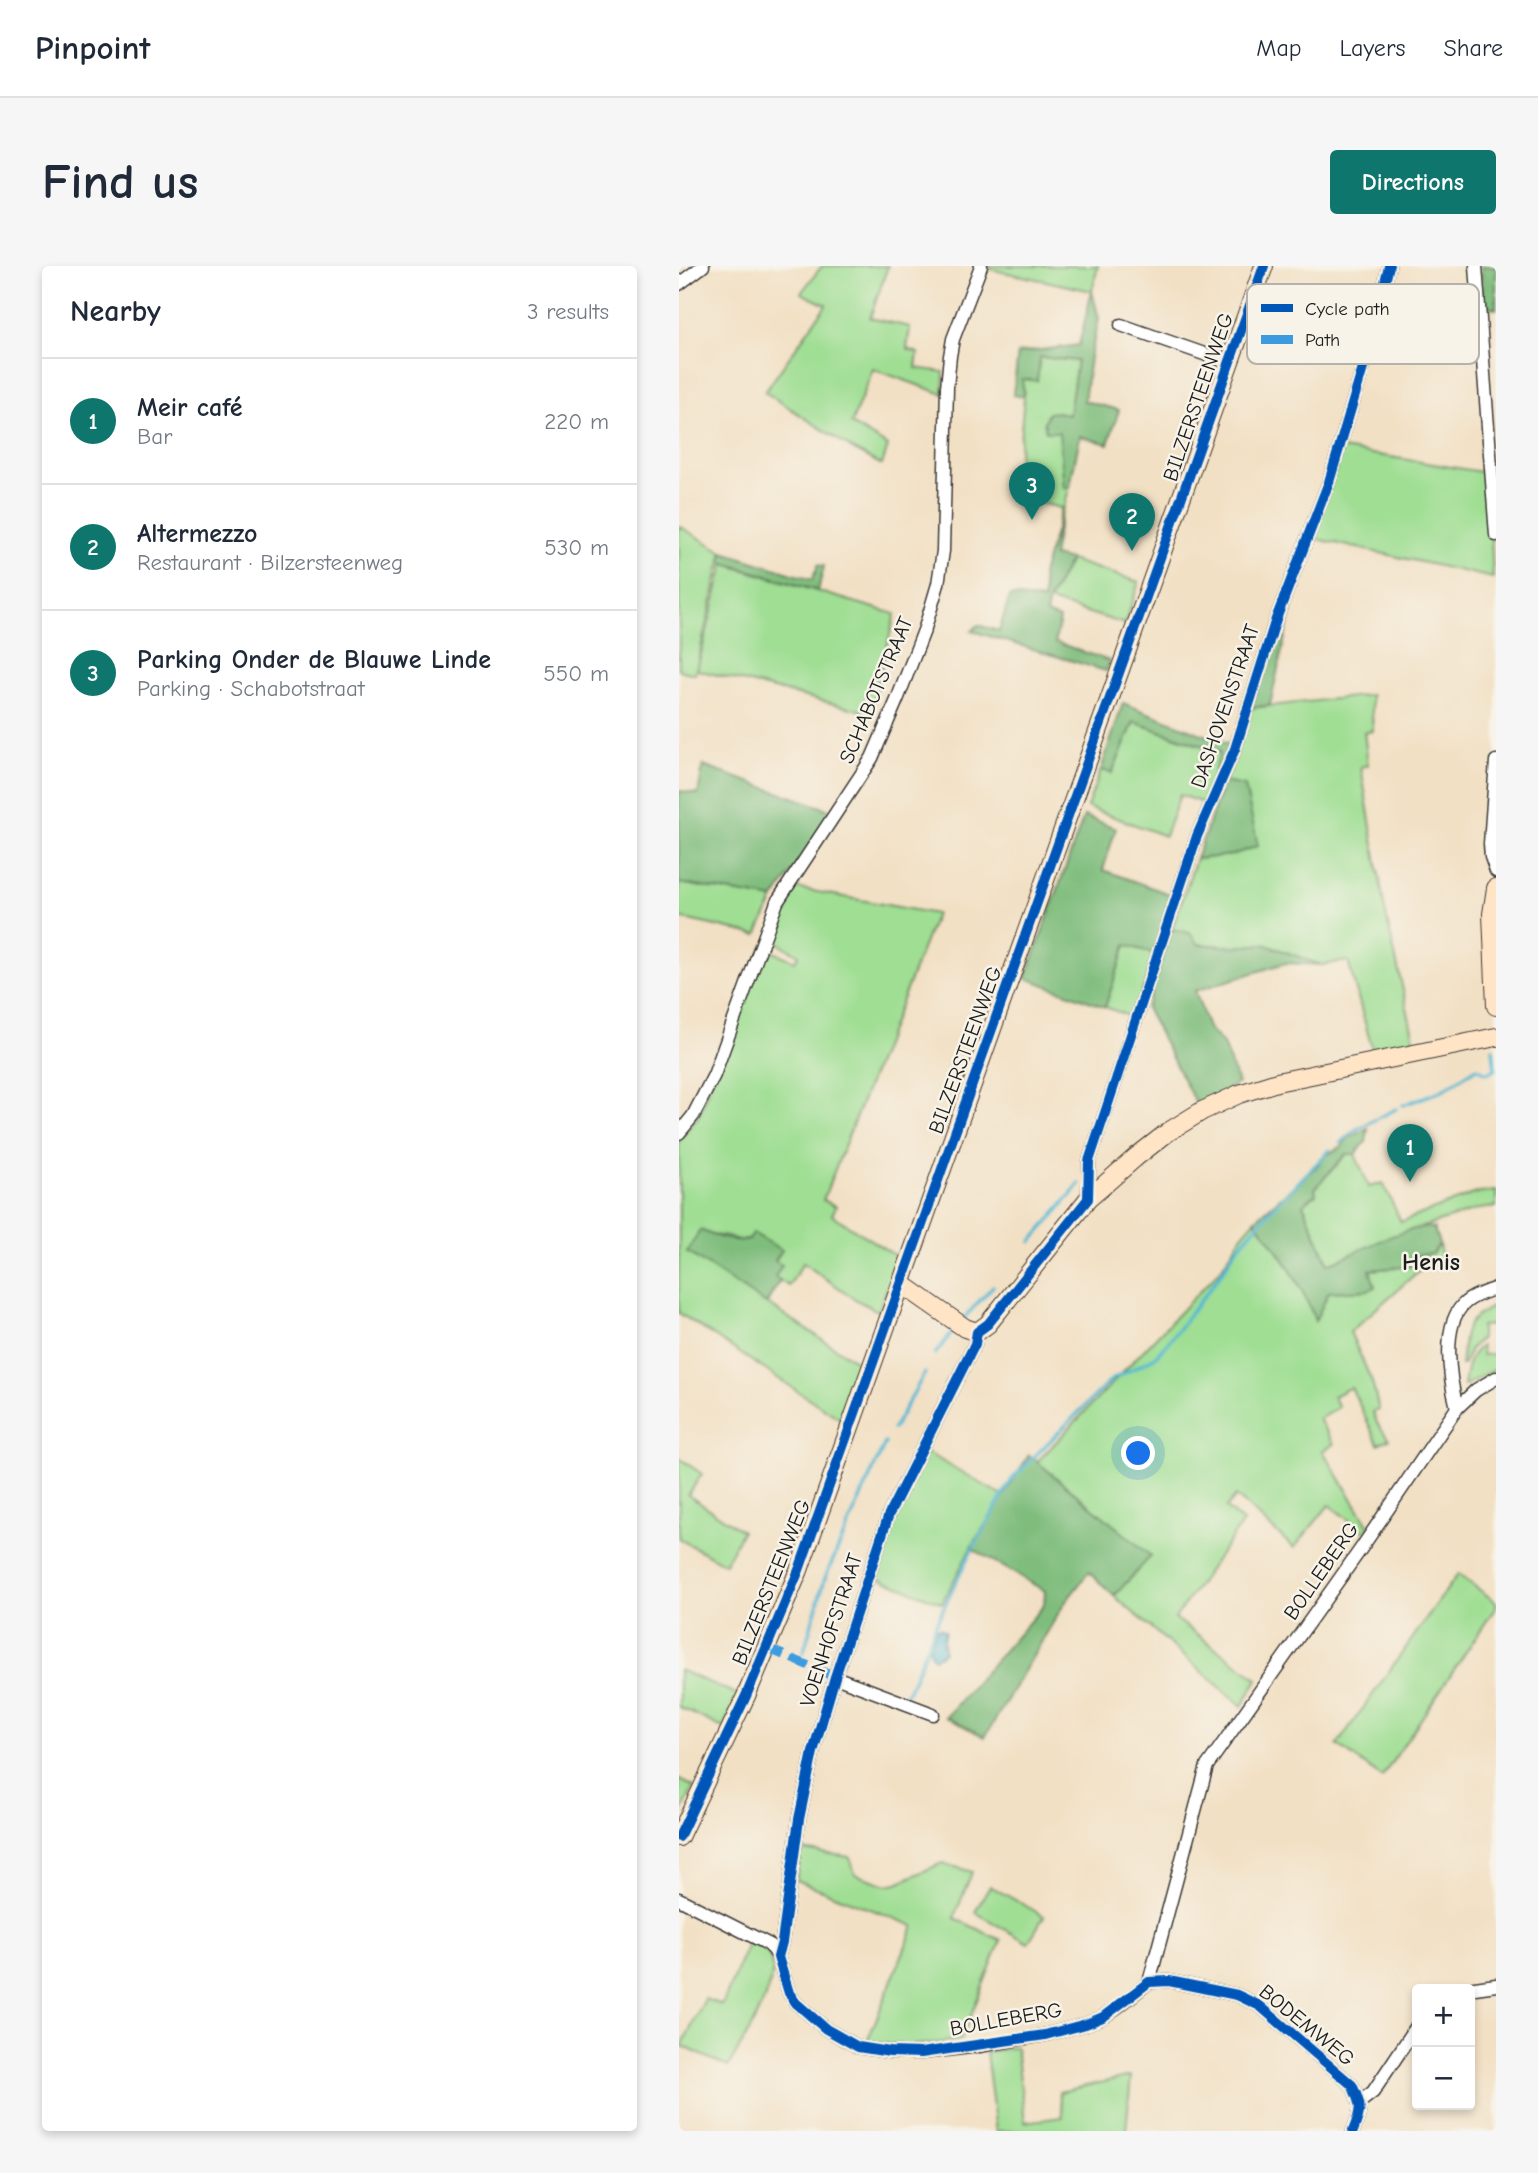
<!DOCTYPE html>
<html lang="en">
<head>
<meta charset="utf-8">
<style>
  body { margin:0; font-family:"Comic Neue",sans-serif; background:#f6f6f7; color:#1f2937 }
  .controls { position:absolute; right:21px; bottom:21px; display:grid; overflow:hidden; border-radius:7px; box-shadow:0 4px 10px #0003 }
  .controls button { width:63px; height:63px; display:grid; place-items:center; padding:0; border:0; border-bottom:2px solid #e0e1e3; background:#fff; color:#1f2937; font:35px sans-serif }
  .you { position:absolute; left:460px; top:1188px; width:24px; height:24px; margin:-18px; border:5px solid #fff; border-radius:50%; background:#1a73e8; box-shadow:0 0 0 10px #1a73e833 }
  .badge { display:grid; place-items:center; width:46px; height:46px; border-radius:50%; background:#0f766e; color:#fff; font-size:23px; font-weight:700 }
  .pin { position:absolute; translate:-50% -58px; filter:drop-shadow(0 2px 4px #0008) }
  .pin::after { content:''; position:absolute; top:37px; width:24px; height:21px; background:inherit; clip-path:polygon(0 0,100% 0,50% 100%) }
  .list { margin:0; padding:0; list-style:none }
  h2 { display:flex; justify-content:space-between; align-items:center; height:91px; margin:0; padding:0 28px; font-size:30px }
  h2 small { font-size:23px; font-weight:400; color:#747a83 }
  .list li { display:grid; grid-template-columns:46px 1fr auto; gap:21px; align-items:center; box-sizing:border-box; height:126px; padding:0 28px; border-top:2px solid #e0e1e3 }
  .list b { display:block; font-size:26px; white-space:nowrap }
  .list p { margin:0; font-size:23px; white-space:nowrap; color:#747a83 }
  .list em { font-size:23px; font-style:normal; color:#747a83 }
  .map { position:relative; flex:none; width:817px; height:1865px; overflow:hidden; border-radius:7px }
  header { display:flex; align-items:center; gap:42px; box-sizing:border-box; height:98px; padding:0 35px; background:#fff; border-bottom:2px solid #e0e1e3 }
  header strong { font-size:33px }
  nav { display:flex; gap:38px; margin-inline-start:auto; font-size:24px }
  .intro { display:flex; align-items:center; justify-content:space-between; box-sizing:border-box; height:168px; padding:0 42px }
  h1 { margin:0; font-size:49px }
  .button { padding:18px 32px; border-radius:7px; background:#0f766e; color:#fff; font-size:24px; font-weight:700 }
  main { display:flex; gap:42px; padding:0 42px }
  aside { flex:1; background:#fff; border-radius:7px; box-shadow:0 4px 10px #0003 }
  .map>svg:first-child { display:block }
  .green { fill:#9fde93; stroke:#5e7d58; stroke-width:2 }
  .forest { fill:#7fbd7d; stroke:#4e6c4c; stroke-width:2 }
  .water { fill:#54b7d3; stroke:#386a78; stroke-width:2 }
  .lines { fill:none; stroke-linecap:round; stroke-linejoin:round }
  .stream { stroke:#54b7d3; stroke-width:3.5 }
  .street-casing { stroke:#3c3935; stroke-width:15 }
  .secondary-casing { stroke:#3c3935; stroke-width:20 }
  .street { stroke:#fff; stroke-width:12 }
  .secondary { stroke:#ffe4c6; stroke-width:18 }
  .quiet { stroke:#3c9bdf; stroke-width:9; stroke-dasharray:18 9; stroke-linecap:butt }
  .cycleway-casing { stroke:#f7f3e8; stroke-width:15 }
  .cycleway { stroke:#0057b8; stroke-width:10 }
  .labels { text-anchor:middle; stroke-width:5; stroke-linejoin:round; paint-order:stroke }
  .street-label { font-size:21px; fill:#1c1c1c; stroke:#f7f3e8 }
  .quarter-label { font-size:24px; font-weight:bold; fill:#1c1c1c; stroke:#f7f3e8 }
  .key { fill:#f7f3e8; stroke:#b5b2ab; stroke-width:2 }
  .key-label { font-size:19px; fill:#1c1c1c }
</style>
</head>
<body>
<header>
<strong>Pinpoint</strong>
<nav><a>Map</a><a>Layers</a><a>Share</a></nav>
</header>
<div class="intro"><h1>Find us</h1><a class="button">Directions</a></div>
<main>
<aside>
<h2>Nearby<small>3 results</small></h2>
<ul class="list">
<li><span class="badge">1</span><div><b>Meir café</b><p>Bar</p></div><em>220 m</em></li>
<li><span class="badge">2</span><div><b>Altermezzo</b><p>Restaurant · Bilzersteenweg</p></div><em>530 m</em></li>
<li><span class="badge">3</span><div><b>Parking Onder de Blauwe Linde</b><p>Parking · Schabotstraat</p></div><em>550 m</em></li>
</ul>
</aside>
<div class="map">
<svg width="817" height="1865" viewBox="0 0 817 1865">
  <rect width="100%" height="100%" fill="#f7f3e8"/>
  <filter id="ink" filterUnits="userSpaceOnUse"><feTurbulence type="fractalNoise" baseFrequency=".0143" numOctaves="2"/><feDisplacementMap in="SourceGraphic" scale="14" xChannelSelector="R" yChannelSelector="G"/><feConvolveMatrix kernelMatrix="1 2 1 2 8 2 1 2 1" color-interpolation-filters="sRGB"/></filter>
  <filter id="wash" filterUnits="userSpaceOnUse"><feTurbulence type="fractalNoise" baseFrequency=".00686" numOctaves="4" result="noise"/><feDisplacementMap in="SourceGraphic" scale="28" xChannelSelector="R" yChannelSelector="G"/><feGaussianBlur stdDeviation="1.57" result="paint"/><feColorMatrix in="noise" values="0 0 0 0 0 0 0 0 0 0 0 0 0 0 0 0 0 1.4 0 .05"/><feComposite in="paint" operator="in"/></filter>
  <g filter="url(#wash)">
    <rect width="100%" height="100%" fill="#f2e0c4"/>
    <!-- green -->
    <g class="green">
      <path d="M143 0H209L191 52 231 61 228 83 239 87 237 102 265 106 264 128 194 103 172 158 209 180 203 199 175 184 86 126 147 39 122 27Z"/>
      <path d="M307 0H419L413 25 306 2Z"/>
      <path d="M360 91 398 95 390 149 379 146 385 222 391 220 373 281 382 242 336 231 345 131 343 112Z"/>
      <path d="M663 183 809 207 814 312 633 272Z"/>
      <path d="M0 260 44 286 16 408 0 404Z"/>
      <path d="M391 294 460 316 446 358 370 335Z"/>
      <path d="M45 298 216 348 192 447 18 404Z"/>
      <path d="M692 429 694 465 685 466 689 499 682 501 706 645 736 777 694 786 669 695 642 699 585 678 557 681 519 678 493 663 517 593 553 589 545 516 572 442Z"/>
      <path d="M455 456 541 487 534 510 539 512 530 539 501 529 486 570 408 541 422 504 433 506Z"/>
      <path d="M0 617 95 633 78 669 0 652Z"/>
      <path d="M117 622 257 648 144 934 157 940 153 949 220 992 199 1045 179 1035 124 997 110 1020 95 1011 102 999 96 995 74 968 70 974C57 976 44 967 34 970 25 973 15 981 8 986L181 1098 161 1153 0 1047V873L19 851 83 681 116 695 120 689 94 674Z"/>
      <path d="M447 679 476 688 454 752 426 741Z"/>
      <path d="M668 888H676L690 921 704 917 722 956 794 928 817 925V941L800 943 721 968 650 998 624 938 637 928 636 922Z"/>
      <path d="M576 954C601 987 622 1016 636 1054L650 1026 689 1024 695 1021 691 1004 732 1000 739 987 753 988 760 978 763 996 743 1002 671 1066 693 1116 700 1144 694 1146 698 1157 710 1173 699 1178 672 1121 654 1130 660 1141 640 1153 655 1178 644 1185 690 1260 686 1266 650 1239 615 1282 557 1230 547 1242 564 1256 496 1352 579 1413 563 1440 435 1330 471 1290 358 1196 542 1003 563 969Z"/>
      <path d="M817 1039V1059L802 1060V1072L791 1083 784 1099H782C786 1064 782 1056 817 1039Z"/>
      <path d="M802 1080 803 1089 817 1088V1103L785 1120C787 1105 789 1089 802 1080Z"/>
      <path d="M247 1186 324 1230 292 1282 263 1337 194 1310 209 1267Z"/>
      <path d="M0 1192 23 1208 9 1229 63 1265 46 1298 0 1273Z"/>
      <path d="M779 1308 817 1336V1341L703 1511 658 1479Z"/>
      <path d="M0 1404 60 1429 44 1462 0 1441Z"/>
      <path d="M0 1513 15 1521 1 1549 0 1548Z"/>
      <path d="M122 1584 171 1591 176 1608 208 1619 218 1617 263 1597 293 1606 275 1652 322 1674 282 1774C245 1779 225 1781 188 1776L235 1660 117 1614Z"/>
      <path d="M311 1620 365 1650 349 1677 296 1646Z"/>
      <path d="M71 1673C79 1678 87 1683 91 1691 103 1715 62 1779 49 1801L3 1780 26 1733 43 1739Z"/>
      <path d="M337 1781 346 1856 384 1851 380 1826 452 1810 447 1865H317L307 1786Z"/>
    </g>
    <!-- forest -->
    <g class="forest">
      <path d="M802 0H817V43L804 38Z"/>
      <path d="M413 25 420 53 411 91 405 135 440 144 429 178 401 170 391 220 385 223 380 166H367L365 156 369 147 379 146 390 149 398 95 361 91 358 115 343 113 345 130 334 129 339 87 400 79Z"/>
      <path d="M381 251 374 290 391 294 370 334 367 348 381 353 376 376 431 395 427 405 293 365 299 359 320 365 331 330 365 334 363 308Z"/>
      <path d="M44 286 133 314 139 299 145 300 139 325 42 296Z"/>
      <path d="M603 343 612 344 591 439 572 442Z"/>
      <path d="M444 437 551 479 539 512 534 510 541 486 455 456 433 507 422 504Z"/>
      <path d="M24 500 154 545 95 633 0 617V525L19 528Z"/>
      <path d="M545 516 566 520 579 580 553 589 517 593Z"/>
      <path d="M405 550 437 562 424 604 496 630 476 688 447 679 426 741 347 712Z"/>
      <path d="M493 663 511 667 519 678 557 681 585 678 642 699 606 697 516 725 529 762 544 778 559 817 547 825 518 840 467 742Z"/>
      <path d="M689 862 687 876 676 888H667L636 922 637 928 624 938 649 998C678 988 727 957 755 962L760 978 753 988 739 989 733 1000 691 1004 696 1021 689 1024 650 1026 636 1055C622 1015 602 988 576 954L638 900 647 889 662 881 669 872Z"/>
      <path d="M21 964C34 970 55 977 70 974L74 967 103 984 96 995 103 999 96 1011 101 1014 87 1038 8 986Z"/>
      <path d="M350 1189 472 1290 435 1330 410 1306 385 1338 306 1471 267 1451 365 1339 366 1325 292 1282Z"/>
    </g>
    <!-- water -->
    <path class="water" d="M261 1362 266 1365 264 1374 265 1386 256 1392 252 1389 250 1382 257 1364Z"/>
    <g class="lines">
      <!-- stream -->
      <g class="stream">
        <path d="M724 839 762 825 798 802 808 807 816 804 814 783"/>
        <path d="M662 876 676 864 717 843"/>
        <path d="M352 976 401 918"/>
        <path d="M285 1052 314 1020"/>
        <path d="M256 1088 277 1062"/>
        <path d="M214 1163 246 1107"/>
        <path d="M124 1388 146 1312 206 1177"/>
        <path d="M223 1432 230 1424 261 1349 292 1286 333 1213 432 1114 475 1092 488 1078 544 1005 555 986 592 944 651 884"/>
      </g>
    </g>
  </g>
  <g filter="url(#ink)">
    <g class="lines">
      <defs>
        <g id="street">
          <path d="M797 0 817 269"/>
          <path d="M0 18 24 0"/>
          <path d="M442 59 551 97"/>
          <path d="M817 495 811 578 812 591 817 605"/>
          <path d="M0 867 14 850 35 809 98 636 193 492 218 434 246 362 259 318 264 285 268 121 271 90 274 73 302 0"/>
          <path d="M409 933 410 895 518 570 556 483 597 353 650 216 684 102 710 0"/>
          <path d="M778 1142C771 1114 761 1057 787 1036 795 1029 807 1026 817 1022"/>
          <path d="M156 1411 254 1448"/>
          <path d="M0 1633 89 1678 95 1684 99 1691 110 1727 117 1737 147 1763 179 1781 211 1786 242 1787 300 1780 366 1769 407 1758 424 1751 441 1739 470 1716 528 1500 681 1284 778 1142 797 1124 817 1112"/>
          <path d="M99 1691 103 1676 120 1553 134 1486 156 1411 210 1248 296 1078 298 1066"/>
          <path d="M470 1716 490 1715 558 1729 581 1740 673 1819C683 1840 683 1843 674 1865"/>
          <path d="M789 1723 817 1719"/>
          <path d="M681 1836 694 1826 738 1760"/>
        </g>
        <g id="secondary">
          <path d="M817 622 813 648 817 740"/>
          <path d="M223 1018 286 1062 298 1066 309 1058 409 933 457 891 489 866 523 845 560 828 598 816 817 771"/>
          <path d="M0 1571 67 1430 120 1304 585 0"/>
        </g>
      </defs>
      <!-- street casing -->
      <use href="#street" class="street-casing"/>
      <!-- secondary casing -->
      <use href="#secondary" class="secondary-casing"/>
      <!-- street -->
      <use href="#street" class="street"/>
      <!-- secondary -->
      <use href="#secondary" class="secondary"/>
      <!-- quiet -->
      <path class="quiet" d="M88 1382 156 1411"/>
      <defs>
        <g id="cycleway">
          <path d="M0 1571 67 1430 120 1304 585 0"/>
          <path d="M674 1865C683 1843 683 1840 673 1819L581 1740 558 1729 490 1715 470 1716 424 1751 407 1758 366 1769 242 1787 211 1786 179 1781 147 1763 117 1737 110 1727 99 1691 103 1676 120 1553 134 1486 156 1411 210 1248 296 1078 298 1066 309 1058 409 933 410 895 518 570 556 483 597 353 650 216 684 102 710 0"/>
        </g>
      </defs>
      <!-- cycleway casing -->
      <use href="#cycleway" class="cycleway-casing"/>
      <!-- cycleway -->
      <use href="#cycleway" class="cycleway"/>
    </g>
  </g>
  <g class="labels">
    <!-- street labels -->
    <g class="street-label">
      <text transform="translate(519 131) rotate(-71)" y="7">BILZERSTEENWEG</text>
      <text transform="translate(197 424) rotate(-67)" y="7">SCHABOTSTRAAT</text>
      <text transform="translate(546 440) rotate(-71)" y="7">DASHOVENSTRAAT</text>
      <text transform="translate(286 784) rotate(-70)" y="7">BILZERSTEENWEG</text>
      <text transform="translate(642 1305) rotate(-55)" y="7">BOLLEBERG</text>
      <text transform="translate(92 1316) rotate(-68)" y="7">BILZERSTEENWEG</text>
      <text transform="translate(152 1364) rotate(-72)" y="7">VOENHOFSTRAAT</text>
      <text transform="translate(327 1753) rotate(-10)" y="7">BOLLEBERG</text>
      <text transform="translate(628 1759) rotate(39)" y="7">BODEMWEG</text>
    </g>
    <!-- quarter labels -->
    <g class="quarter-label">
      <text x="752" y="1004">Henis</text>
    </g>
  </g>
  <!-- legend -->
  <rect x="568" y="18" width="232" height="80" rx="10" class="key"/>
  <rect x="582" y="38" width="32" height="8" fill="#0057b8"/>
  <rect x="582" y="69" width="32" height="9" fill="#3c9bdf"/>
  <g class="key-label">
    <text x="626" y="49">Cycle path</text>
    <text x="626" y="80">Path</text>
  </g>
</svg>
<div class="controls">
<button>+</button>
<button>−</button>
</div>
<div class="you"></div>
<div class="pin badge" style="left:731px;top:916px">1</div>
<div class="pin badge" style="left:453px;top:285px">2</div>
<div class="pin badge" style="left:353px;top:254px">3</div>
</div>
</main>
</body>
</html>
